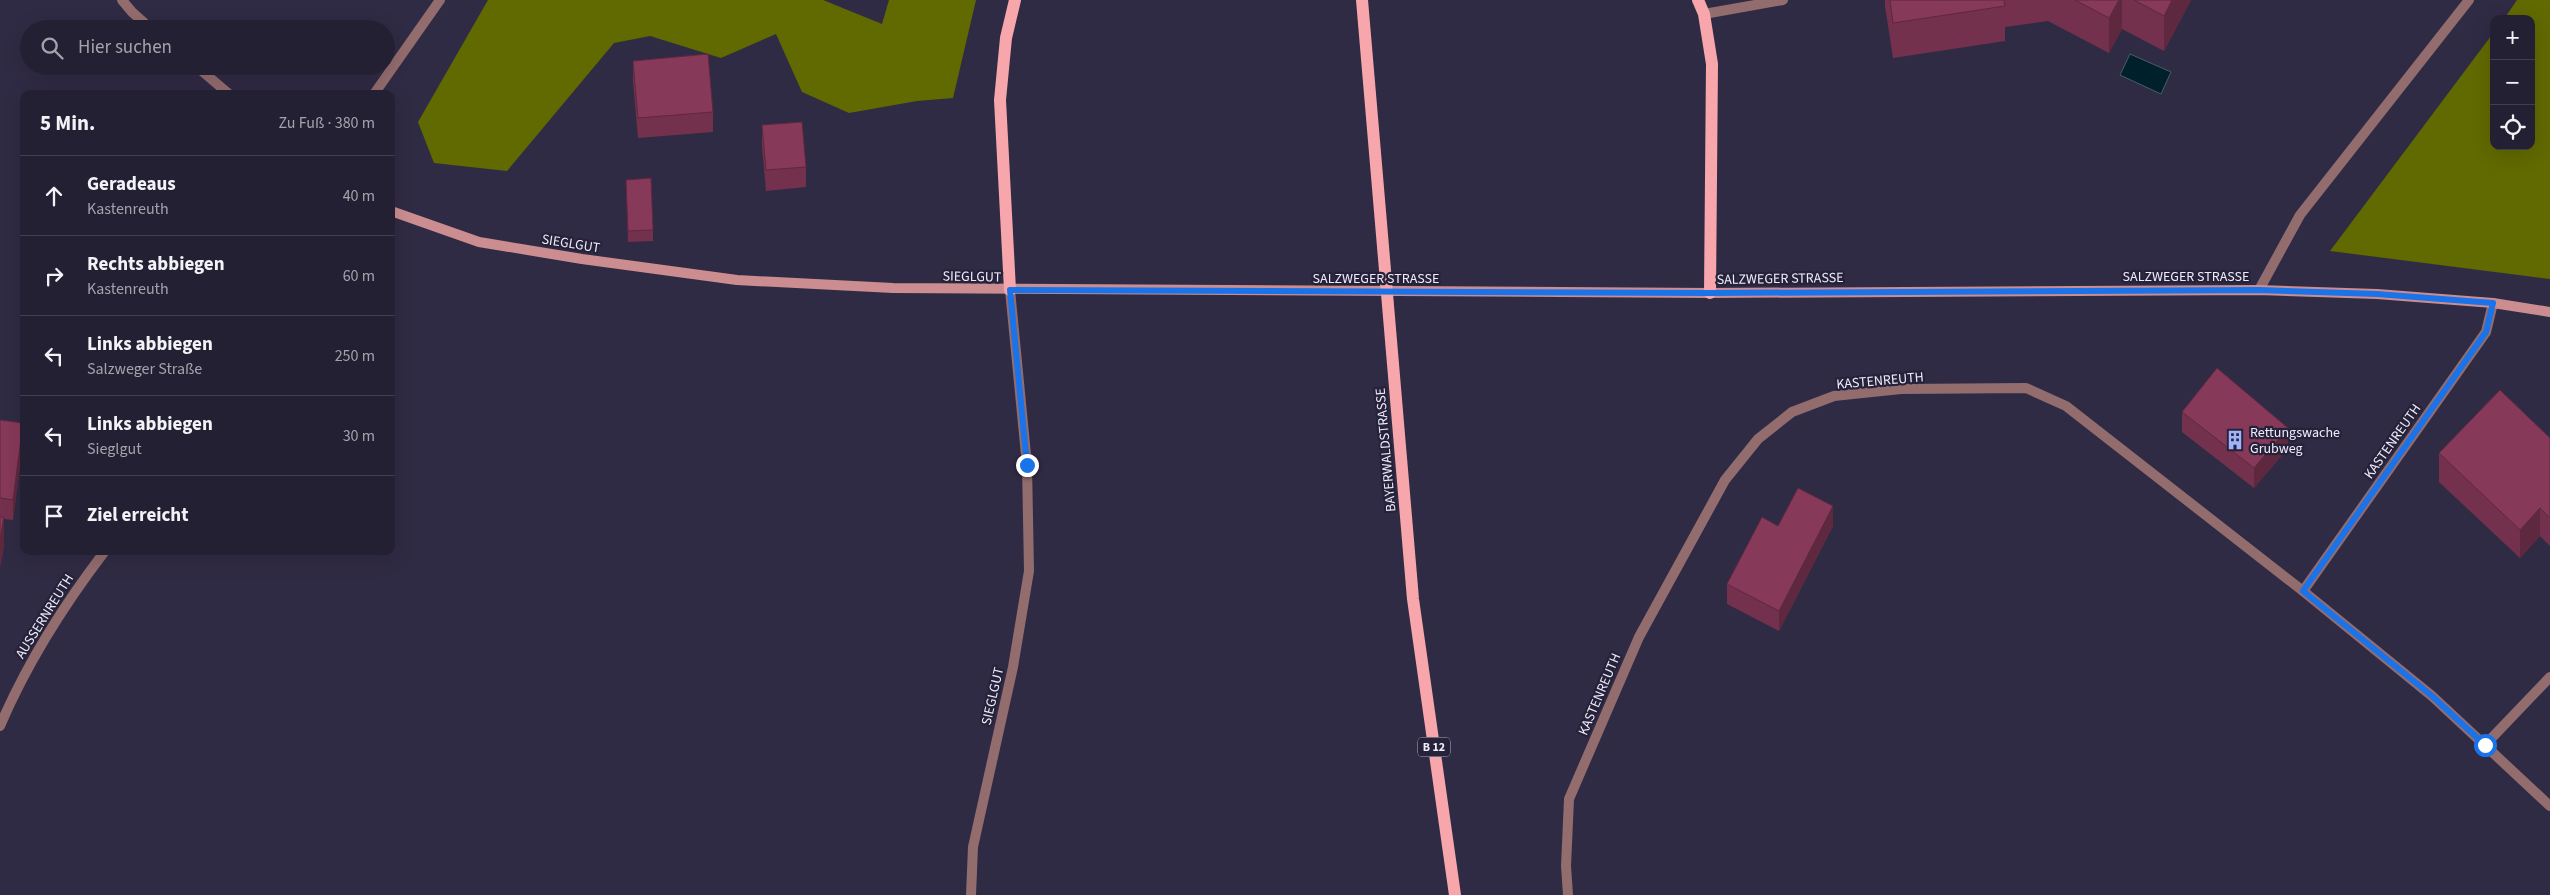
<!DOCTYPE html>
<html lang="de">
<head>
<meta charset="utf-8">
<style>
  body { margin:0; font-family:"Source Sans 3",sans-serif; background:#2c283b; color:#f1f3f6 }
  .controls { position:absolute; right:15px; top:15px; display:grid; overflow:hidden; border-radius:10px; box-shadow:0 5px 20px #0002 }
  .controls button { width:45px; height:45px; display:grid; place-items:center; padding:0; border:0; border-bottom:1px solid #413e4e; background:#242033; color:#f1f3f6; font:25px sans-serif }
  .stop { position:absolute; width:15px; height:15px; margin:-11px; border:4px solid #1a73e8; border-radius:50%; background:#fff }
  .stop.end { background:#1a73e8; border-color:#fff; box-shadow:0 1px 5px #0008 }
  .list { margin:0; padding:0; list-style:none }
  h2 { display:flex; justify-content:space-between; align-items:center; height:65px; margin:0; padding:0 20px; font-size:21px }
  h2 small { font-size:16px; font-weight:400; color:#a3a3ac }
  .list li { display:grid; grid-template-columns:32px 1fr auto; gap:15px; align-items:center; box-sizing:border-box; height:80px; padding:0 20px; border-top:1px solid #413e4e }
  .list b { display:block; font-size:19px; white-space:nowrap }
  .list p { margin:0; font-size:16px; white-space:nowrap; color:#a3a3ac }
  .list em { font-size:16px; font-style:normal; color:#a3a3ac }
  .icon { flex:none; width:28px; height:28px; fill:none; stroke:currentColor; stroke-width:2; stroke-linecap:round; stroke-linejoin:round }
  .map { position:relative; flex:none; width:2550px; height:895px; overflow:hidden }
  .search { position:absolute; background:#242033; box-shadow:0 5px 20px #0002; left:20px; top:20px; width:375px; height:55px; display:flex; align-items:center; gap:12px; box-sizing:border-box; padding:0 18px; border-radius:28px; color:#a3a3ac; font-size:19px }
  .panel { position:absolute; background:#242033; box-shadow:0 5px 20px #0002; left:20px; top:90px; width:375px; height:465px; border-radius:10px }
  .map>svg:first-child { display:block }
  .forest { fill:#616901 }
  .water { fill:#00202b; stroke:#475d6a }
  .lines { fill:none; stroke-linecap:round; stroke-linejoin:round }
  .lane { stroke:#936c6e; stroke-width:10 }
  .street { stroke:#936c6e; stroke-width:10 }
  .secondary { stroke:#cc8d90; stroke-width:10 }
  .primary { stroke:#f7a7ab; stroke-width:12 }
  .wall { fill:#74314d }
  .shaded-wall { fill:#5e283e }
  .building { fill:#873959; stroke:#5e283e }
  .route { stroke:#1a73e8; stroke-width:6 }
  .labels { text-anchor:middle; stroke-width:4.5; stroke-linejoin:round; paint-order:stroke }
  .shield { fill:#262239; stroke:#b2afc2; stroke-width:1 }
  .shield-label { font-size:12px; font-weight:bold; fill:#eeebfc }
  .street-label { font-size:14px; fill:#eeebfc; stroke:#262239 }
  .poi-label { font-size:14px; fill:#eeebfc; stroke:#262239; text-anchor:start }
</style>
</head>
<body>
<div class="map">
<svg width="2550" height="895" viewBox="0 0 2550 895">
  <rect width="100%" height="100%" fill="#302b44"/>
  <!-- forest -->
  <g class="forest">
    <path d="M488 0H823L882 24 889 0H976L953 98 917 101 849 113 802 92 776 34 721 58 650 36 614 43 507 171 434 163 418 122Z"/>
    <path d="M2517 0H2550V279L2330 251 2494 32V146H2531V19H2504Z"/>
  </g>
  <!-- water -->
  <path class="water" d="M2130 54 2171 72 2161 94 2120 75Z"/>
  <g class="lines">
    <!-- lane -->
    <g class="lane">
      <path d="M1704 14 1783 0"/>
      <path d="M374 94 440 0"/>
      <path d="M2259 290 2300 215 2469 0"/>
      <path d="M2485 745 2550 677"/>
    </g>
    <!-- street -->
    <g class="street">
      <path d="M122 0 132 12 151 29"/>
      <path d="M196 66 229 94"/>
      <path d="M2303 591 2486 332 2493 303"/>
      <path d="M0 726C27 663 63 606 105 551"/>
      <path d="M971 895 973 847 1013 667 1029 571 1027 465 1010 290"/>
      <path d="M1568 895 1566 866 1569 799 1639 637 1725 480 1758 439 1792 412 1834 396 1901 389 2026 388 2066 406 2303 591 2432 696 2550 806"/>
    </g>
    <!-- secondary -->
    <path class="secondary" d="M391 211 479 242 582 259 737 280 893 288 1710 293 2259 290 2377 294 2493 303 2550 312"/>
    <!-- primary -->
    <g class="primary">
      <path d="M1362 0 1413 599 1455 895"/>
      <path d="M1698 0 1704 14 1712 64 1710 293"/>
      <path d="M1010 290 1000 100 1006 38 1015 0"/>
    </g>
  </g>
  <!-- wall -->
  <g class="wall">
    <path d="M1885 0H2191L2164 51 2122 29 2109 53 2048 21 2005 27V41L1893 58 1885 6Z"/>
    <path d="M633 61 713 112V132L638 138 633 81Z"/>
    <path d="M762 125 806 167V187L766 191 762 146Z"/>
    <path d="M626 180 653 230V241L628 242Z"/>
    <path d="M2182 412 2288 448 2254 488 2182 432Z"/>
    <path d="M0 420 23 443 13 520 4 519V546L0 567Z"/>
    <path d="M2550 438V546L2540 536 2520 558 2439 482V453Z"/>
    <path d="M1778 526H1833L1779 631 1727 604V584Z"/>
  </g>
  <!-- shaded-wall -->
  <g class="shaded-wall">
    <path d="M2119 0H2122V29L2109 53V18Z"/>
    <path d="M2172 0H2191L2164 51V16Z"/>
    <path d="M23 423V443L13 520V500Z"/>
    <path d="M2288 428V448L2254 488V468Z"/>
    <path d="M1833 506V526L1779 631V611Z"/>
    <path d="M2540 508V536L2520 558V530Z"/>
    <path d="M4 517V546L0 567V539Z"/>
  </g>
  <!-- building -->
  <g class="building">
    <path d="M1890 0H2004L2005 6 1893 23Z"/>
    <path d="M2075 0H2119L2109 18Z"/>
    <path d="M2134 0H2172L2164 16Z"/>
    <path d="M708 54 713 112 638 118 633 61Z"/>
    <path d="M802 122 806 167 766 170 762 125Z"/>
    <path d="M651 178 653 230 628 231 626 180Z"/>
    <path d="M2217 368 2288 428 2254 468 2182 412Z"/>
    <path d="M2500 390 2550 438V518L2540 508 2520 530 2439 453Z"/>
    <path d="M0 420 23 423 13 500 0 498Z"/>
    <path d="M1798 488 1833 506 1779 611 1727 584 1762 517 1778 526Z"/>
    <path d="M0 517H4L0 539Z"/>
  </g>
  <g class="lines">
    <!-- route -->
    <path class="route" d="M1027 465 1010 290 1710 293 2259 290 2377 294 2493 303 2486 332 2303 591 2432 696 2485 745"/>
  </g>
  <!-- icons -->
  <defs>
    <symbol id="building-bare" viewBox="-9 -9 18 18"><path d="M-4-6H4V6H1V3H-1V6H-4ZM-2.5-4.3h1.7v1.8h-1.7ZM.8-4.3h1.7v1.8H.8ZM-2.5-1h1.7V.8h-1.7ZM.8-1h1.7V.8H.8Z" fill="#9fb3fd" stroke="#262239" stroke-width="2.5" paint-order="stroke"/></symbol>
  </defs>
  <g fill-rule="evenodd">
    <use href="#building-bare" x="2221" y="426" width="28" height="28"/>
  </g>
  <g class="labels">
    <!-- shield labels -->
    <rect class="shield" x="1418" y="737.5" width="32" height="19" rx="4"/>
    <g class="shield-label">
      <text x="1434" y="751">B 12</text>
    </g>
    <!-- street labels -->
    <g class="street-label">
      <text transform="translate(571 243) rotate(9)" y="5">SIEGLGUT</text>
      <text transform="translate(972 276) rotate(1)" y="5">SIEGLGUT</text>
      <text x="2186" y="281">SALZWEGER STRASSE</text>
      <text x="1376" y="283">SALZWEGER STRASSE</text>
      <text transform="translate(1780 278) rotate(-1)" y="5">SALZWEGER STRASSE</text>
      <text transform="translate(1880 380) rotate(-5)" y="5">KASTENREUTH</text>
      <text transform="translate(2392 441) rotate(-55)" y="5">KASTENREUTH</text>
      <text transform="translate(1385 450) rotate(-95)" y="5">BAYERWALDSTRASSE</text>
      <text transform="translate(44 616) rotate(-58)" y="5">AUSSERNREUTH</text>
      <text transform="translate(1599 694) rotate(-67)" y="5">KASTENREUTH</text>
      <text transform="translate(992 696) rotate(-77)" y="5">SIEGLGUT</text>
    </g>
    <!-- poi labels -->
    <g class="poi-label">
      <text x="2250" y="437">Rettungswache<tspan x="2250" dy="16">Grubweg</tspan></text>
    </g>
  </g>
</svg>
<div class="controls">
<button>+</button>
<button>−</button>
<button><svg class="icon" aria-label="locate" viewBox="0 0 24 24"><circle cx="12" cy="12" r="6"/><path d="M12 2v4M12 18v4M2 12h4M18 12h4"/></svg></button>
</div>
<div class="stop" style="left:2485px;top:745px"></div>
<div class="stop end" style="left:1027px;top:465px"></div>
<div class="search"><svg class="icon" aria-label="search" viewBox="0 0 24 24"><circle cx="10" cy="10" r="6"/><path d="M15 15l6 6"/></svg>Hier suchen</div>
<section class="panel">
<h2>5 Min.<small>Zu Fuß · 380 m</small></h2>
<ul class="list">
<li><svg class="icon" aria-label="ahead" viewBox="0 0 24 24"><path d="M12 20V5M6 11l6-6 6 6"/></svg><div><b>Geradeaus</b><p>Kastenreuth</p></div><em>40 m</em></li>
<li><svg class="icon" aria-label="right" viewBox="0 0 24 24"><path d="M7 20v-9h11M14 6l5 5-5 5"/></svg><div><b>Rechts abbiegen</b><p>Kastenreuth</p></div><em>60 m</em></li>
<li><svg class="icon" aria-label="left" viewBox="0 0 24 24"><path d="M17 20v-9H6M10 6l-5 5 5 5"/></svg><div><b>Links abbiegen</b><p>Salzweger Straße</p></div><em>250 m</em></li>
<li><svg class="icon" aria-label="left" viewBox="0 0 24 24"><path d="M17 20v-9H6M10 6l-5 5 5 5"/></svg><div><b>Links abbiegen</b><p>Sieglgut</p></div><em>30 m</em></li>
<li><svg class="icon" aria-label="arrive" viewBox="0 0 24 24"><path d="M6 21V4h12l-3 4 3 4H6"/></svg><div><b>Ziel erreicht</b></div></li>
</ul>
</section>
</div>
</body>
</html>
